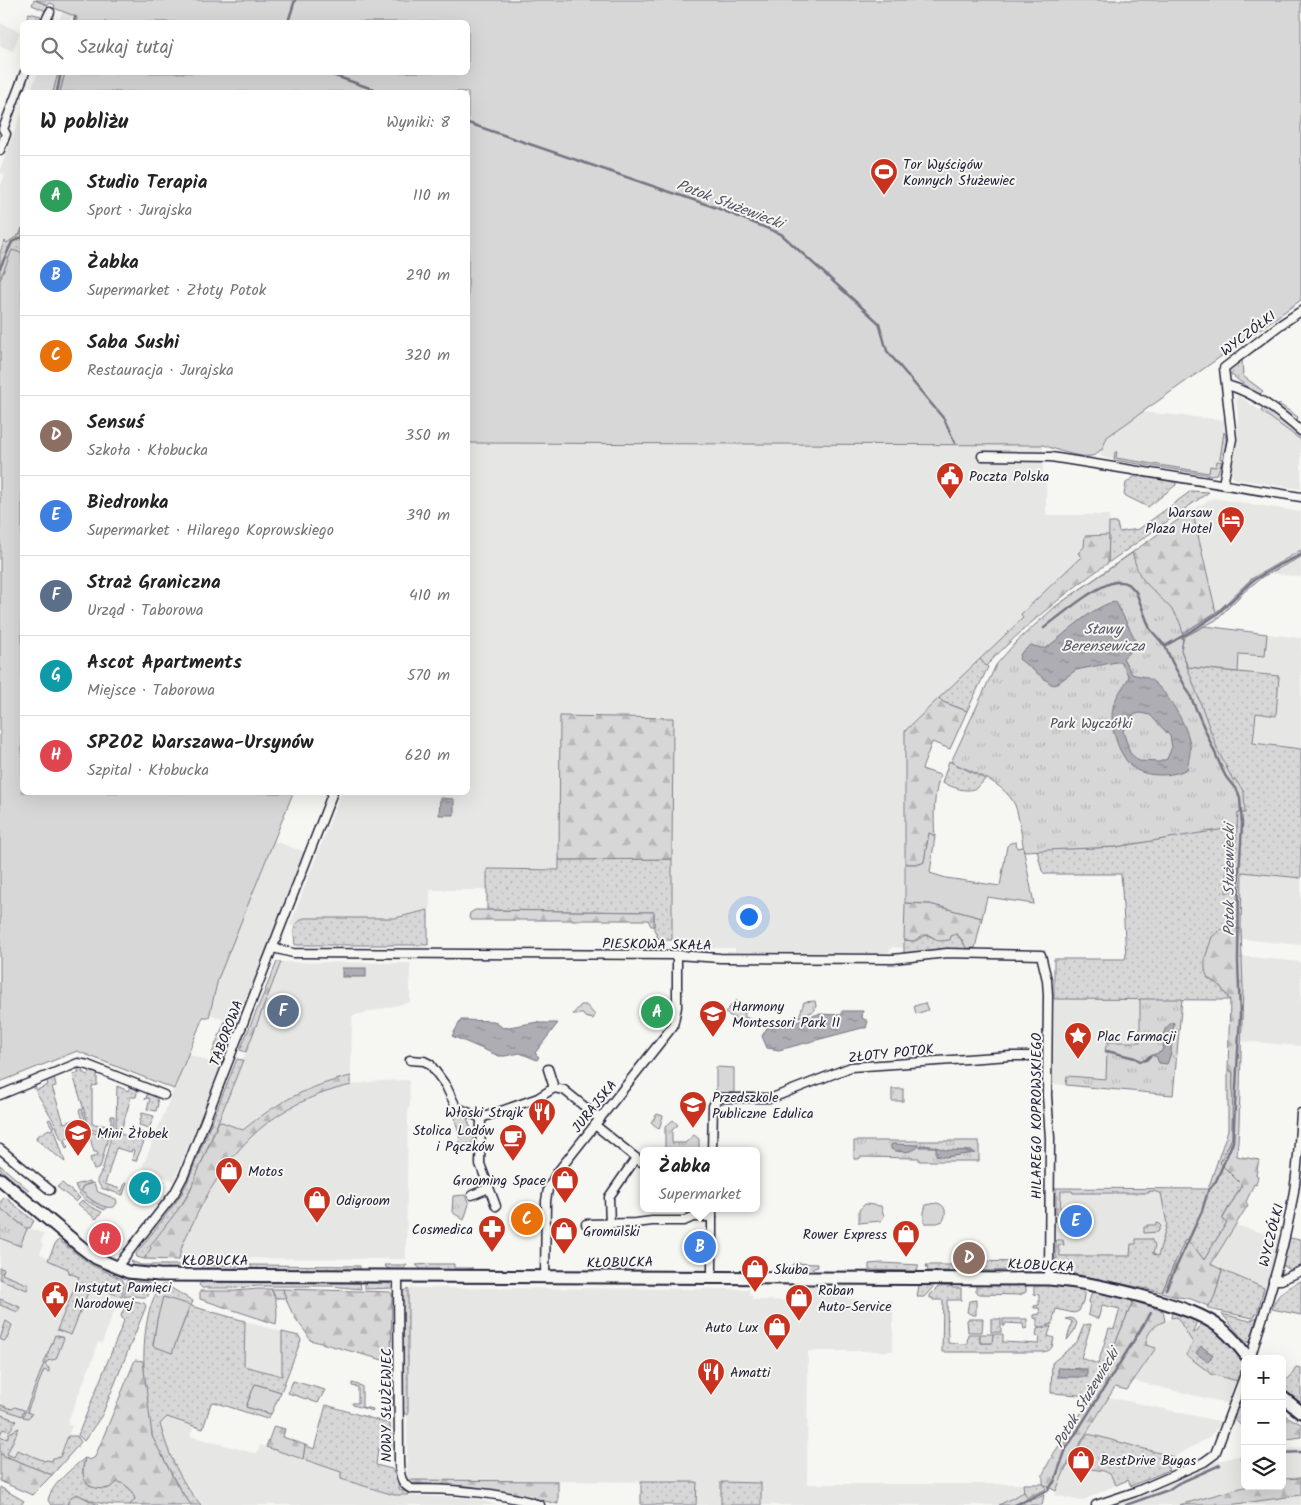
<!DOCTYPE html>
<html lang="pl">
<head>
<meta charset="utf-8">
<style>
  body { margin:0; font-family:Kalam,sans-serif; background:#f6f6f6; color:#222 }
  .controls { position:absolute; right:15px; bottom:15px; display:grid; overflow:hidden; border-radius:8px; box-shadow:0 5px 20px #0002 }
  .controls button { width:45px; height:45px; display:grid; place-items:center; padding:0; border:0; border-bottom:1px solid #e0e0e0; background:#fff; color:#222; font:25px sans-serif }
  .you { position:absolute; left:748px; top:916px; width:18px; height:18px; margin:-12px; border:4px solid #fff; border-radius:50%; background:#1a73e8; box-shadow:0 0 0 8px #1a73e833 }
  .badge { display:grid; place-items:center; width:32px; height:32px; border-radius:50%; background:#c8321e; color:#fff; font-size:16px; font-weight:700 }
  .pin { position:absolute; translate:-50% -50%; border:2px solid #fff; box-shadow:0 1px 5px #0006 }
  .popup { position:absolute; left:640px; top:1147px; width:120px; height:65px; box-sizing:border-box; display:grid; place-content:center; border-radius:8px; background:#fff; filter:drop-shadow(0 1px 4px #0005); font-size:16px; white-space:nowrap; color:#767676 }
  .popup b { font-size:19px; color:#222 }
  .popup::after { content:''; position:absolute; left:50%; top:100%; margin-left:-10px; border:10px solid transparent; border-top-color:#fff }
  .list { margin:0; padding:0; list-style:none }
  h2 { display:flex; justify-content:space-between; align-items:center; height:65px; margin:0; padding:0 20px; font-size:21px }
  h2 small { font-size:16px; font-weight:400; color:#767676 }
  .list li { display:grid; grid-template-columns:32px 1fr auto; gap:15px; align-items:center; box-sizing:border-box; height:80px; padding:0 20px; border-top:1px solid #e0e0e0 }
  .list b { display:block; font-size:19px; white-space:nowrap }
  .list p { margin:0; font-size:16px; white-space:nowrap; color:#767676 }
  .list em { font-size:16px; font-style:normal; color:#767676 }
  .icon { flex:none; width:28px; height:28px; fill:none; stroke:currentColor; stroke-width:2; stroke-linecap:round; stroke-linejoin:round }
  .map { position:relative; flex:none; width:1301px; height:1505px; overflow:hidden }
  .search { position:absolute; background:#fff; box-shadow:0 5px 20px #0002; left:20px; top:20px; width:450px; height:55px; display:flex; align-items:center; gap:12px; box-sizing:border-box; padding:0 18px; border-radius:8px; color:#767676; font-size:19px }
  .panel { position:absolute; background:#fff; box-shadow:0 5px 20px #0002; left:20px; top:90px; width:450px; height:705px; border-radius:8px }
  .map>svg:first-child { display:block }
  .built { fill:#e6e6e4 }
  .grass { fill:url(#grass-dots); stroke:#7c7c89; fill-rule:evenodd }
  .forest { fill:url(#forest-firs); stroke:#7c7c89 }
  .park { fill:url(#park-tufts); stroke:#7c7c89 }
  .garden { fill:#d7d7d7; stroke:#7c7c89 }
  .water { fill:url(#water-ripples); stroke:#757583; fill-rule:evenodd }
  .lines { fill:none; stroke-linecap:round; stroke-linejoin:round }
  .stream { stroke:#757583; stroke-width:2.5 }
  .street-casing { stroke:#22223b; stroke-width:11 }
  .secondary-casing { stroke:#22223b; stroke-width:15 }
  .street { stroke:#f6f6f2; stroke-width:8 }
  .secondary { stroke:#f6f6f2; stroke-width:11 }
  .labels { text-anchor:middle; stroke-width:4; stroke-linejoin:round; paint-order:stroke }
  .poi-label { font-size:14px; fill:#22223b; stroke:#f6f6f2; text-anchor:start }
  .street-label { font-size:14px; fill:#22223b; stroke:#f6f6f2 }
  .park-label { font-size:14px; fill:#4f4f62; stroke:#f6f6f2 }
  .water-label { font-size:15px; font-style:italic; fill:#535365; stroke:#f6f6f2 }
</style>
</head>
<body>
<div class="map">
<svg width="1301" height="1505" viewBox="0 0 1301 1505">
  <defs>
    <pattern id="grass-dots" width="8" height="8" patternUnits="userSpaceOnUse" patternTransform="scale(1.25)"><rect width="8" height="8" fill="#d7d7d7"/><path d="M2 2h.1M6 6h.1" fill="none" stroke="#b8b8b9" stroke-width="1.8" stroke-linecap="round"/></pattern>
    <pattern id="forest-firs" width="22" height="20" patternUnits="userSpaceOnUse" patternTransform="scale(1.25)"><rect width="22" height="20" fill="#d7d7d7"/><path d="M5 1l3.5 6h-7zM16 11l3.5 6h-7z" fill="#b8b8b9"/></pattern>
    <pattern id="park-tufts" width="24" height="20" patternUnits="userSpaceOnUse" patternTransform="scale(1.25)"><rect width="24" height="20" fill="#d7d7d7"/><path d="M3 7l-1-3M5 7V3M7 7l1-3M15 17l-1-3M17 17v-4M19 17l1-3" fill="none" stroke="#b8b8b9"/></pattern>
    <pattern id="water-ripples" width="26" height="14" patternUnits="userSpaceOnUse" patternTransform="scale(1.25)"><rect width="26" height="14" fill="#adadb3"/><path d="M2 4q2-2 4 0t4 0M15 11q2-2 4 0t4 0" fill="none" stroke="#8c8c93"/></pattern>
  </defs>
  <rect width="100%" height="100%" fill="#f6f6f2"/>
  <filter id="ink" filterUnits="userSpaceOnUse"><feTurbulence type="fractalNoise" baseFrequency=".02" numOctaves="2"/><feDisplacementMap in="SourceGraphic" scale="10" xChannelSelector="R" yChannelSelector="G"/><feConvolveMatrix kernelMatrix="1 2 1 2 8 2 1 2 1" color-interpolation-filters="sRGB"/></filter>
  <g filter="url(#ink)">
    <!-- built -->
    <g class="built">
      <path d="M63 11 72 15 70 22H58Z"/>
      <path d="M0 23 20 32 13 51 0 46Z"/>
      <path d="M38 73H58L53 92H30Z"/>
      <path d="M22 112V228L21 234 7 243 5 241 0 252V187L5 175 0 173V170Z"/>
      <path d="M1238 395 1301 440V489L1235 479 1232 476 1231 471 1237 445 1238 415 1236 400Z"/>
      <path d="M1142 412 1225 420 1224 431 1226 436V444L1219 472 1213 475 1114 460 1100 456 1107 437Z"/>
      <path d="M468 443 1043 445V478H1046V515H1109V535L1085 536 1084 547 1081 557 1021 614 1023 618 905 731 904 948 892 947 889 952 881 954 735 952V948H707L685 940H672L673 718 560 717 559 870 487 869 486 890H430V909L395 918H305L296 923 294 927 290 925 341 793 468 792Z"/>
      <path d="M1213 498 1301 512V550L1251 579 1216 612 1192 510Z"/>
      <path d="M1301 557V577L1270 573Z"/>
      <path d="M1267 634 1301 638V749L1253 743 1256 713 1275 716 1279 676 1238 672 1239 654 1265 656Z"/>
      <path d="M274 841 305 852 236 1025 210 1014 218 979Z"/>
      <path d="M1242 872 1301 878V945L1241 939Z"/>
      <path d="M1241 956 1301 962V1046L1241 1041 1243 987Z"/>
      <path d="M281 962 410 963V1002L352 1016 351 1076 316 1086 281 1102 262 1114 243 1130 219 1121Z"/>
      <path d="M1054 999H1182L1173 1095 1053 1084Z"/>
      <path d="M188 1054 221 1066 174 1181 142 1168Z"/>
      <path d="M409 1080 410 1106 408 1109 406 1259 179 1258V1255L189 1230 216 1181 238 1150 260 1128 296 1104 324 1092 351 1085 377 1081Z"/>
      <path d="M1056 1188 1208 1189 1175 1262 1061 1261 1056 1256Z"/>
      <path d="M0 1208 27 1227 44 1234 41 1242 43 1245 40 1254 49 1258 52 1252 120 1295 102 1343 98 1342 95 1350 96 1351 67 1424 72 1426 56 1464H25L0 1454Z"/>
      <path d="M1235 1225 1280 1238 1265 1289 1237 1278 1211 1264Z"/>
      <path d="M825 1285 827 1290H833L836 1286H848V1299L893 1300V1351H808L807 1484H1023L1024 1492 999 1505H761L760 1483 721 1482V1505H696V1482L407 1480 408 1288 749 1289V1295H752L753 1300 795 1301 796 1286Z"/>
      <path d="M1176 1317 1189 1336 1202 1339 1210 1374 1236 1380 1231 1393 1233 1394 1230 1404 1134 1381 1156 1348 1145 1345 1146 1340 1154 1325Z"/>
      <path d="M245 1321 282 1332V1377L244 1366Z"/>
      <path d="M1109 1397 1223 1422 1208 1438 1174 1457 1087 1434Z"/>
      <path d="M167 1417 194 1426 190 1436 254 1453H257L260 1445 341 1472 394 1495 474 1498 497 1505H201L178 1471 167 1450 159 1424Z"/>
      <path d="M1301 1447V1478L1282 1479V1449Z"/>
      <path d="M1245 1454V1486H1248L1179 1505H1112L1211 1463Z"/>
      <path d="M1067 1465 1104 1471 1110 1474 1116 1485 1081 1501 1055 1495Z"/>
      <path d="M1301 1495V1505H1229Z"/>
    </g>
    <!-- grass -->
    <g class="grass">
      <path d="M34 0 48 5 46 11 32 5Z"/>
      <path d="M29 13 41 16 38 22H25Z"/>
      <path d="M58 73H65L60 92H53Z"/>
      <path d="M22 228V253L12 251 0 280V252L5 241 7 243 20 234Z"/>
      <path d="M1242 360 1243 376 1263 391 1258 396 1228 372V368Z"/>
      <path d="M1279 404 1298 417 1296 424 1277 407Z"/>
      <path d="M1224 432C1229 440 1225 450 1223 459H1220Z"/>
      <path d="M1137 475 1174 480 1176 482V485L1148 507 1124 495 1126 483Z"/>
      <path d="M1191 491 1209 492 1108 563 1109 523H1117L1119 532 1139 529Z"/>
      <path d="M1301 550V557L1262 577 1244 592 1216 620 1184 637 1188 667 1279 676 1276 716 1256 713 1253 743 1301 749V878L1242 872 1241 929 1226 928 1208 978 1220 986 1230 1000 1054 999V959H1125L1126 955 1121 874H1045L1042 871 1037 850 1115 847 1227 828 1226 893 1234 890 1238 803 1166 643 1207 619 1221 608 1251 579Z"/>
      <path d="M980 659 988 667 967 711 943 702 939 698Z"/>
      <path d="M949 761 985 779C973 797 959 789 942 783Z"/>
      <path d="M672 859V940H663L658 938 654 929V912L487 910V869L559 870V860Z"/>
      <path d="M428 910V945H295C294 930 291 926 304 918H395Z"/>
      <path d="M954 934H957L966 947 974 949 904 954V940C908 940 911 941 914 941 924 939 923 931 935 939L951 936Z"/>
      <path d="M225 1021 236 1025 221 1066 211 1063 213 1051Z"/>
      <path d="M237 1059 243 1060 194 1182 183 1203 144 1259 137 1257 136 1254 179 1198 187 1183Z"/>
      <path d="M77 1067H84L82 1072 88 1075 91 1069 97 1071V1085L92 1086V1124L111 1126V1116H114V1125L109 1135 90 1129 73 1075 79 1073Z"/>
      <path d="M1228 1070 1233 1072 1232 1138 1220 1163 1242 1185 1222 1219 1227 1222 1204 1260 1195 1248 1175 1262 1162 1292 1060 1271 1056 1260V1240H1063L1064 1245 1058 1246 1060 1256H1130L1131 1244H1136V1239H1151L1155 1245 1153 1254 1158 1256 1167 1224 1161 1193H1158L1157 1192 1149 1191V1193H1073L1072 1191H1061L1060 1214H1056V1188L1208 1189 1228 1130Z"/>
      <path d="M54 1076 56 1086 52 1087 64 1123 78 1119 79 1120H82L79 1110 82 1109 89 1132 65 1139 68 1148 66 1149 63 1139H61L55 1123 32 1085 34 1084 37 1090 48 1085 46 1079Z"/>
      <path d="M117 1086 128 1091 130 1086 138 1088 136 1097H131L120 1134 135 1138 137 1141 140 1132 147 1134 136 1161 132 1160 134 1150 132 1149 131 1152 116 1148 105 1184 120 1189 119 1190 122 1191 125 1183H127L123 1195 101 1188 97 1180 103 1168 111 1136 116 1126Z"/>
      <path d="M148 1093 156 1095 158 1104 156 1111 147 1109 150 1099 147 1098 145 1100Z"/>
      <path d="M142 1113 154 1116 149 1128 139 1125Z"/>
      <path d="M50 1119 53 1124 65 1162 37 1140 36 1137 49 1129 50 1130 53 1129 48 1120Z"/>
      <path d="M0 1165 29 1190 27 1192 0 1169Z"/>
      <path d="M90 1181 91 1183 83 1186 81 1191 94 1202 106 1207 105 1210C92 1205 80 1199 75 1185Z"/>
      <path d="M62 1183 80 1198 76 1202 57 1187Z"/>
      <path d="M5 1197 34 1221 30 1228H26L0 1208V1202Z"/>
      <path d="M82 1200 91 1207 102 1212 96 1219 78 1204Z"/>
      <path d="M1156 1223 1159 1224 1161 1226 1158 1232 1144 1233V1227H1147V1225H1156Z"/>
      <path d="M1289 1238 1301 1240V1268L1294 1272 1282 1265Z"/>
      <path d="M59 1240 91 1265 122 1279 124 1283 122 1297 91 1285 71 1335 57 1330 79 1277 69 1273 68 1269 48 1260 56 1242Z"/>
      <path d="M131 1261 141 1265H189L184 1270 170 1271 134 1267Z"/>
      <path d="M972 1261 1023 1262 1022 1271 1015 1270V1268H1010L1009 1270C997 1270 977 1275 972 1261Z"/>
      <path d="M794 1263 817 1264 818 1267 813 1268 810 1272H799L792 1268V1265Z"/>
      <path d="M882 1263 919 1265 917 1271 869 1270V1264Z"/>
      <path d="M430 1264H454V1268H473L461 1270H422L416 1265Z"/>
      <path d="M201 1265H239L233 1270H202Z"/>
      <path d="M250 1265 360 1266V1270L255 1271Z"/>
      <path d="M384 1265H407L402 1270 388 1269Z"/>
      <path d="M926 1265H960V1268H950L948 1271H928Z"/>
      <path d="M0 1268 4 1269 2 1274 29 1285 27 1290 0 1279Z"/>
      <path d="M1222 1270 1264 1288 1258 1311 1253 1318 1213 1310 1207 1307C1217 1298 1217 1283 1222 1270Z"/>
      <path d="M127 1280 149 1283 148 1296C142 1299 133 1294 124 1297Z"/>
      <path d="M206 1281 360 1283 361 1289 331 1286H259L236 1288H202L199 1285 201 1282Z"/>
      <path d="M1301 1281V1315L1272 1309C1277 1293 1286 1288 1301 1281Z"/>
      <path d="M365 1283H388L394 1288 365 1289Z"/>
      <path d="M162 1285H166L193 1301 191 1306 245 1321 244 1366 282 1376V1332L299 1336 301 1340 281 1392 255 1384 246 1407 271 1414 267 1419 214 1402 211 1403 203 1429 167 1417 160 1424C168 1454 180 1481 201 1505H191C179 1490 171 1473 162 1455 158 1449 153 1442 152 1435 143 1400 136 1313 162 1285ZM190 1306 172 1352 153 1346 157 1320Z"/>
      <path d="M919 1285H934V1286L924 1297H917Z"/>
      <path d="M976 1285H1024L1026 1286V1292L1020 1295 980 1294 976 1292Z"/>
      <path d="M1060 1285 1085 1289 1083 1301 1079 1311 1074 1313 1056 1309 1052 1324 1041 1327 1037 1326V1319L1034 1318V1315L1040 1314 1039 1308H1034V1306L1039 1305V1295L1034 1294V1287L1036 1285Z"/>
      <path d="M952 1286V1288H961V1300H947L948 1343 967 1344 968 1334H980V1343H992L993 1334H1003V1342L1039 1344 1040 1337 1036 1336 1037 1329 1051 1326 1048 1336 1054 1338C1052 1347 1053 1351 1042 1352H942L943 1300H933V1298H930V1295L938 1287Z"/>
      <path d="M408 1288V1415L404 1413 402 1410V1292Z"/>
      <path d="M271 1289H283L286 1298H276Z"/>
      <path d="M1094 1289 1133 1301 1093 1396 1051 1393 1052 1363 1077 1342 1084 1325 1091 1324 1081 1358 1098 1364 1109 1328 1114 1329 1120 1309 1102 1305 1098 1319 1088 1315 1090 1303 1089 1302 1092 1291Z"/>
      <path d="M0 1299 20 1307 18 1312 0 1305Z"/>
      <path d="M976 1300V1315H972L967 1312 969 1301Z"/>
      <path d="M134 1301 144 1303 146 1306 145 1309 102 1415 84 1441 78 1435 124 1321 121 1316C124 1308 126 1302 134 1301Z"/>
      <path d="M1172 1310 1197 1320 1193 1333 1198 1331 1200 1324 1203 1323C1214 1329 1241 1349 1244 1362 1245 1368 1240 1376 1238 1381L1210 1374 1209 1372 1186 1355 1193 1343 1177 1317 1171 1318Z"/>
      <path d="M1222 1314 1250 1321 1257 1317 1250 1342H1246L1244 1340Z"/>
      <path d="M1070 1318 1074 1319 1077 1323 1074 1331 1067 1340 1072 1321 1066 1319Z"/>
      <path d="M969 1319H983L982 1332H968L967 1320Z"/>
      <rect x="991" y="1319" width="10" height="13"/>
      <path d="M1003 1319H1027V1328L1024 1329 1023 1324 1005 1323V1326H1003Z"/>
      <path d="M6 1321 12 1325 7 1339 4 1341 0 1339Z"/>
      <path d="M55 1335 64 1338 56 1359 47 1361 45 1365 49 1368V1372L44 1370 27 1412 32 1414 28 1418 23 1417Z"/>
      <path d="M1296 1367 1301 1368V1406L1282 1390V1384L1292 1375Z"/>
      <rect x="387" y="1372" width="5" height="34"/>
      <path d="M293 1381 325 1390 318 1403 288 1393Z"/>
      <path d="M352 1383 362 1386V1407L373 1409V1411L353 1405 352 1403H358V1387L352 1386Z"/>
      <path d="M1245 1385V1430L1233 1417Z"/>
      <path d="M1 1405 12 1409 15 1407 24 1410 22 1416 0 1408Z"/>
      <path d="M326 1405 390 1424 391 1447 378 1449 376 1465 392 1469C396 1475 398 1483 400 1490L407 1492 408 1495H394L341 1479V1472L303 1459 305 1445 314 1449Z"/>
      <path d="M2 1415 17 1421 9 1431 3 1429 0 1434V1417Z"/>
      <path d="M19 1428 7 1454 14 1457 17 1450 45 1461 46 1460 52 1461 53 1458 60 1457 68 1436H77L81 1442 52 1475 0 1454V1436L7 1439 9 1433Z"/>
      <path d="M1087 1434 1097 1436 1174 1457 1165 1462 1169 1470 1131 1486 1128 1480 1116 1485 1110 1474 1104 1471 1067 1465Z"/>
      <path d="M85 1458C81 1473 82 1476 92 1487L107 1489 118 1481C128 1485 131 1489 135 1499L130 1505C108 1505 98 1505 79 1495L69 1500 67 1505H51L48 1500C52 1484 72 1468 85 1458Z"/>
      <path d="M641 1482H697L696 1505H641Z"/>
      <path d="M721 1482 761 1483V1505H721Z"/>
      <path d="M1023 1484H1043L1046 1487 1045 1490 1027 1497 1024 1492Z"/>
      <path d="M0 1487 24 1501 21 1505H0Z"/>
    </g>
    <!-- forest -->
    <g class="forest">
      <path d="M1265 406 1300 434 1301 440 1261 411Z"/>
      <path d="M1192 510 1216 612 1183 633 1165 643 1055 607Z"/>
      <path d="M1109 535 1108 563C1064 594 1024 626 986 666L980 659 1023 618 1021 614 1081 557 1078 553 1084 547 1085 536Z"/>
      <path d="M939 698 943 702 967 711 950 749 932 742 922 769 940 775C934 795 933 816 935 836L929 833 924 862 920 864H905V731Z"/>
      <path d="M560 716 673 718 672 859 559 860Z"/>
      <path d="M905 903 930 904 982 918 975 948H966L963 941 957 934 951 936 950 940 939 941 929 935H923L914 941 904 940Z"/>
      <path d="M475 910 654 912V926H651L648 920H471L469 918 470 913Z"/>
      <path d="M1226 928 1241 929 1243 987 1239 1124 1237 1156 1259 1160 1256 1175 1258 1176 1256 1185 1254 1184 1246 1202 1248 1205 1211 1264 1222 1270C1218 1280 1216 1301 1208 1306L1191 1299 1173 1296 1162 1292 1185 1240 1195 1248 1204 1260 1227 1222 1222 1220 1242 1185 1220 1163 1232 1138 1233 1072 1228 1070 1230 1000 1220 986 1208 978 1205 971V958L1212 937 1220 930Z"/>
      <path d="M277 962H281L246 1052 240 1050Z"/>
      <path d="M351 1076V1085C274 1103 233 1144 197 1214 191 1228 180 1245 179 1260L144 1259 151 1248 150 1246 183 1203 189 1193 219 1121 243 1130C277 1102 308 1086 351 1076Z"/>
      <path d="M258 1289H271C277 1301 278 1310 276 1324L200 1299V1291H235Z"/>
      <path d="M283 1289 390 1292 392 1294 391 1367 383 1360 310 1340C307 1332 301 1327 296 1319 290 1310 286 1300 283 1289Z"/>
      <path d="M1133 1301 1163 1311 1165 1321C1154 1325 1146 1333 1146 1345L1156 1348 1127 1390 1115 1387 1067 1465 1056 1491 1043 1484V1474L1052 1456 1093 1396Z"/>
      <path d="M135 1360 143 1361 152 1436 177 1485 191 1505H130L135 1499C131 1489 128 1485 118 1482 115 1484 112 1487 108 1488 104 1489 100 1489 96 1488 81 1485 82 1471 85 1458L90 1460 95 1457Z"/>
      <path d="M1282 1414 1301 1424V1437L1282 1440Z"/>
      <path d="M274 1426 285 1429 283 1437 305 1445 303 1459 266 1447Z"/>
      <path d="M0 1454 52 1475 32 1495 0 1481Z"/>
      <path d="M1301 1478V1495L1229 1505H1179L1248 1486H1282V1479Z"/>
      <path d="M407 1480 558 1481V1504C508 1492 462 1485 410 1483Z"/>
      <path d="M1024 1492 1030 1501 1044 1495 1042 1505H999Z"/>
      <path d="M77 1494 98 1505H67L71 1497Z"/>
    </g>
    <!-- park -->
    <g class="park">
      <path d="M1132 553C1135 561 1137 572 1142 578 1161 603 1190 614 1181 650L1218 751 1233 780 1235 779 1244 792 1245 813H1238L1237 827 1115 847 1024 851C1022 839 1019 815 1015 805 1003 781 972 772 951 762L996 665 1016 642 1055 607Z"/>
      <path d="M1140 999H1182L1173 1095 1066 1085 1067 1076 1106 1079 1107 1052H1105L1106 1045H1108V1042H1140Z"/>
      <path d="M736 1000 744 1007 745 1017 750 1019 747 1025 725 1013Z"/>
      <path d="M815 1001 816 1006 814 1011 799 1017 804 1002Z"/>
      <path d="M925 1003 928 1010 916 1014 914 1006Z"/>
      <path d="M581 1005H586L595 1015 593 1019 585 1017 583 1014H573Z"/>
      <rect x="892" y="1089" width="11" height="12"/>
      <path d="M456 1113 467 1117C470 1129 475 1133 474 1145L459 1148C462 1131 453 1125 456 1113Z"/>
      <path d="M657 1114 663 1116 659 1129 651 1122Z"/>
      <path d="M673 1120 678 1125 672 1130V1143H685L694 1135 699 1139V1151H665V1127Z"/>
      <path d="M88 1131 108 1137 100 1168 94 1170 90 1158 98 1155 97 1152H94Z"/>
      <path d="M854 1141H979V1161H919V1158L860 1157 859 1159H854Z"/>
      <path d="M93 1183 98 1192 116 1199 117 1203 114 1207C102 1210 89 1198 81 1191L83 1186Z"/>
      <path d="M465 1195 469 1204 464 1220 452 1212 453 1196Z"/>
      <path d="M0 1208 27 1229 20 1246 0 1238Z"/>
      <path d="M680 1208H705V1213L688 1216 686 1210H680Z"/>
      <path d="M980 1334H993L992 1343H980Z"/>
    </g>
    <!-- garden -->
    <g class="garden">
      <path d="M36 0H1301V300L1107 437 1102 450H1100C1094 465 1055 449 1043 445L468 443V92H60L65 73 468 72V22H76L77 17 54 8 55 5 50 3 48 5Z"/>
      <path d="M12 250 22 253V792L293 793 218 979 209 1017H203L174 1089 77 1051 0 1082V280Z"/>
      <path d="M1115 452H1117L1116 458 1209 473 1210 466 1216 467 1217 461 1222 462 1217 474 1210 475 1114 460Z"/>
      <path d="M1205 626 1267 634 1265 656 1239 654 1238 672 1188 667 1181 650 1184 637Z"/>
      <path d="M929 833 935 836 930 873 946 878 1000 886 1007 846 1010 843 1016 842 1017 848 1023 847 1034 904 987 897 982 918 930 904 905 903V864H920L924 862Z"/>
      <path d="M716 1067 734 1068V1093H716Z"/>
      <path d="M937 1203C946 1205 947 1213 943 1221L937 1223H924V1212L926 1205Z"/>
      <path d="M865 1204 881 1206 884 1216 881 1221 859 1223V1210Z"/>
      <path d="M163 1297 190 1305 172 1353 153 1346 157 1320Z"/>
      <path d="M255 1384 281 1392 271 1414 246 1407Z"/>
    </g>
    <!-- water -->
    <g class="water">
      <path d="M1116 602 1135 639 1134 648 1123 658 1132 674C1138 676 1145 676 1151 680 1166 690 1189 727 1190 746 1191 753 1188 762 1187 769 1173 777 1144 778 1131 766 1118 753 1109 725 1113 708 1115 696 1124 687 1129 677L1121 662H1116L1076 670 1055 685 1051 684 1019 659 1021 653 1031 645 1041 648H1046C1063 636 1096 603 1116 602ZM1140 713 1150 715 1170 736 1172 747 1167 759 1159 762 1139 761 1130 753 1123 731 1133 715Z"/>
      <path d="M440 798 454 799V815H439Z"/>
      <rect x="342" y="968" width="24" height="9"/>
      <path d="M842 1011H863L862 1018 868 1021 866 1028H862L779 1050 767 1048 762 1036 770 1023 789 1025 818 1014 842 1015Z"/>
      <path d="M461 1020 494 1021 503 1028 538 1022V1023H558L535 1053 539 1057 537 1060 520 1053 505 1056H499L452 1036Z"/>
      <path d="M1173 1022 1174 1023 1172 1036 1171 1053 1167 1064 1159 1063 1156 1056H1149L1161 1052C1168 1039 1157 1032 1173 1022Z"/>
      <path d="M893 1144 918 1145V1147C912 1153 898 1153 891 1149V1145Z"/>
      <path d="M920 1145 932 1146 946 1150 973 1151 975 1153 945 1157 936 1155V1147H920Z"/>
      <path d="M1201 1346 1213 1355 1208 1362 1196 1353Z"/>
      <path d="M1058 1368 1087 1369V1377H1058Z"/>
    </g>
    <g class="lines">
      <!-- stream -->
      <g class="stream">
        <path d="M74 22 75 17"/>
        <path d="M288 22 295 0"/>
        <path d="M324 72 381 92"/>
        <path d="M57 92 61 72"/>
        <path d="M468 123 717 208 781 234 879 323 887 351 944 419 955 443"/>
        <path d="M0 268 12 242 22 237"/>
        <path d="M1044 628C1061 615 1096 585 1116 582 1125 581 1131 585 1136 592L1150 629 1165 646 1172 662 1189 693 1222 769 1226 777 1238 792 1240 798 1242 825 1239 875 1238 961 1240 1015 1233 1142 1216 1181 1208 1191 1202 1211 1166 1289"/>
        <path d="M1165 646 1198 627 1217 614 1252 581 1277 566 1301 555"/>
        <path d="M1107 1051 1135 1058 1140 1061 1146 1060 1150 1056"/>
        <path d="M1282 1453 1301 1452"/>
        <path d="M1241 1459 1245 1458"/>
        <path d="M1015 1505 1047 1491 1054 1482 1066 1449 1151 1313"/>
        <path d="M1126 1505 1168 1490 1177 1484 1220 1465"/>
      </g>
      <defs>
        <g id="street">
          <path d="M45 22 50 12"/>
          <path d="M0 150 6 134 3 129 25 72"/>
          <path d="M1227 385C1255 393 1279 412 1301 431"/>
          <path d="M982 456 1051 457 1301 497"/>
          <path d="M1223 484 1232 439 1224 368 1280 325 1301 311"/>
          <path d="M273 948 293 953 677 955 720 958 893 959 947 953 1041 955 1047 980 1048 995 1047 1096 1050 1138 1049 1279"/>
          <path d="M410 1060 424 1061 430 1064 446 1086 456 1107 481 1118 538 1098 554 1088 564 1090 600 1119"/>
          <path d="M548 1069 554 1088"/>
          <path d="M0 1095 78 1063 88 1065 164 1095"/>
          <path d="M481 1118 480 1164 496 1206"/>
          <path d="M595 1125 641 1162H644"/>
          <path d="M0 1149 50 1190"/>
          <path d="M712 1151 713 1106 716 1101 720 1098H772L851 1067 1010 1056H1036"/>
          <path d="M472 1195 489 1188"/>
          <path d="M586 1224 636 1223 652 1221H684L693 1217H712"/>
          <path d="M610 1224 609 1197 636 1158"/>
          <path d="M116 1268 174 1194 184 1175 333 792"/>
          <path d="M398 1276 399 1464C400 1475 401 1485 412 1489 455 1489 499 1492 540 1505"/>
          <path d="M712 1277V1208"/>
          <path d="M545 1278 546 1201 548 1189 556 1174 673 1026 677 1007V955"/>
          <path d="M1273 1280H1281L1301 1271"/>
          <path d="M1250 1359C1266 1306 1284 1252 1293 1197 1298 1169 1299 1141 1301 1113"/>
          <path d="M1096 1505 1135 1492 1204 1462 1215 1454 1245 1374"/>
        </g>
        <g id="secondary">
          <path d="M0 1179 80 1246 96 1258 128 1272 159 1275 1049 1279C1088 1282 1125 1291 1162 1302 1181 1308 1201 1314 1218 1326 1230 1334 1240 1347 1249 1359"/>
          <path d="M1282 1397 1301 1412"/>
        </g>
      </defs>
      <!-- street casing -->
      <use href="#street" class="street-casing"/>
      <!-- secondary casing -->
      <use href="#secondary" class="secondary-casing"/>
      <!-- street -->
      <use href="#street" class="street"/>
      <!-- secondary -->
      <use href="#secondary" class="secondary"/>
    </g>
  </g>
  <!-- icons -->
  <defs>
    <symbol id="stadium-pin" viewBox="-11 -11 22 30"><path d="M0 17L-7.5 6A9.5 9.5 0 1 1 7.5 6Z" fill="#c8321e" stroke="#f6f6f2"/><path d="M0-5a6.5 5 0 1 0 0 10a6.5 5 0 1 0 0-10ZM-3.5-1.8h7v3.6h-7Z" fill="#fff"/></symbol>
    <symbol id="civic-pin" viewBox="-11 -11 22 30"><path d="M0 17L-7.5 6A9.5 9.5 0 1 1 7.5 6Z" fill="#c8321e" stroke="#f6f6f2"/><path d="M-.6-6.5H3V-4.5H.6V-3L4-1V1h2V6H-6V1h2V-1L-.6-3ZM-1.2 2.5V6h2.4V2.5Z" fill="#fff"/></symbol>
    <symbol id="hotel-pin" viewBox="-11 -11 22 30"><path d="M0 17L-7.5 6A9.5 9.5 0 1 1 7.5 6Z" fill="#c8321e" stroke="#f6f6f2"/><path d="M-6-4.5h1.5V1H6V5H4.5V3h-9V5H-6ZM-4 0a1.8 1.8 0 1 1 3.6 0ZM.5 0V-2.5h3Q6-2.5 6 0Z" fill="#fff"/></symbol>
    <symbol id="school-pin" viewBox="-11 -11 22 30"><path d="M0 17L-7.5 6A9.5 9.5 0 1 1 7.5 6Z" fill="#c8321e" stroke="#f6f6f2"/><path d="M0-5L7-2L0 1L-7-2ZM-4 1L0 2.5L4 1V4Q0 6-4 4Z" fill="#fff"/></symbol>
    <symbol id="sight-pin" viewBox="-11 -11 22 30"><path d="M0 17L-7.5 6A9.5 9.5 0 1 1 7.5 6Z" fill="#c8321e" stroke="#f6f6f2"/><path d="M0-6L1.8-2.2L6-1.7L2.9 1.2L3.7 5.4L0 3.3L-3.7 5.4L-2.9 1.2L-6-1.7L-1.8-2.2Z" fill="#fff"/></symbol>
    <symbol id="restaurant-pin" viewBox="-11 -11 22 30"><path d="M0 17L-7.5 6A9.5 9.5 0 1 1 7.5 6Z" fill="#c8321e" stroke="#f6f6f2"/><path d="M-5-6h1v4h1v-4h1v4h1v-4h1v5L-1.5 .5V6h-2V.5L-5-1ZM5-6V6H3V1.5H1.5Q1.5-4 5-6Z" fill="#fff"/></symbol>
    <symbol id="cafe-pin" viewBox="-11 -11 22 30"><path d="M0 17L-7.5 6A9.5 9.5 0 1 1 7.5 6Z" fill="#c8321e" stroke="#f6f6f2"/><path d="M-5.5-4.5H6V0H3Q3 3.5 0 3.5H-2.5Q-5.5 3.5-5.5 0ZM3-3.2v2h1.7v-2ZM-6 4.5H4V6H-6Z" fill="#fff"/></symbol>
    <symbol id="shop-pin" viewBox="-11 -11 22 30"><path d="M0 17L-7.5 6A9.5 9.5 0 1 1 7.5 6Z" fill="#c8321e" stroke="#f6f6f2"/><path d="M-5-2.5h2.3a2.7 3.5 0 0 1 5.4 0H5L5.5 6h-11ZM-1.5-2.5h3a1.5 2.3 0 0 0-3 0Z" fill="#fff"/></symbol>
    <symbol id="pharmacy-pin" viewBox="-11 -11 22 30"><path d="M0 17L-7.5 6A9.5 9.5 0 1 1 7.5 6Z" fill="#c8321e" stroke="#f6f6f2"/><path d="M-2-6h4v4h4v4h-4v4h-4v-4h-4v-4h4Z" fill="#fff"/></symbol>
  </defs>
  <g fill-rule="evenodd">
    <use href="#stadium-pin" x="868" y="156" width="32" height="43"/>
    <use href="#civic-pin" x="934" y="460" width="32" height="43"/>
    <use href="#hotel-pin" x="1215" y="504" width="32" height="43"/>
    <use href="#school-pin" x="697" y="998" width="32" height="43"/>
    <use href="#sight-pin" x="1062" y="1020" width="32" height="43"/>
    <use href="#school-pin" x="677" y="1089" width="32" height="43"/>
    <use href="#restaurant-pin" x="526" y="1096" width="32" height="43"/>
    <use href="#school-pin" x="62" y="1117" width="32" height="43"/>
    <use href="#cafe-pin" x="497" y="1122" width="32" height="43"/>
    <use href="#shop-pin" x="213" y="1155" width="32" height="43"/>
    <use href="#shop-pin" x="549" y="1164" width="32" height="43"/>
    <use href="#shop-pin" x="301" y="1184" width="32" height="43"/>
    <use href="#pharmacy-pin" x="476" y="1213" width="32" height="43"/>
    <use href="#shop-pin" x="548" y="1215" width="32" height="43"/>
    <use href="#shop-pin" x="890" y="1218" width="32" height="43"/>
    <use href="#shop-pin" x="739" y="1253" width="32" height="43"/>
    <use href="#civic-pin" x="39" y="1279" width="32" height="43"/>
    <use href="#shop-pin" x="783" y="1282" width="32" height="43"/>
    <use href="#shop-pin" x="761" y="1311" width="32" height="43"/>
    <use href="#restaurant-pin" x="695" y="1356" width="32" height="43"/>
    <use href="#shop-pin" x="1065" y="1444" width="32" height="43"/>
  </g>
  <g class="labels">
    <!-- poi labels -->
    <g class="poi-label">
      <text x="903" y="169">Tor Wyścigów<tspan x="903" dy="16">Konnych Służewiec</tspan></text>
      <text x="969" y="481">Poczta Polska</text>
      <text x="1212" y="517" text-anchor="end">Warsaw<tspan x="1212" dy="16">Plaza Hotel</tspan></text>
      <text x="732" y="1011">Harmony<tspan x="732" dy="16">Montessori Park II</tspan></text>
      <text x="1097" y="1041">Plac Farmacji</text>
      <text x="712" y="1102">Przedszkole<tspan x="712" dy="16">Publiczne Edulica</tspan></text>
      <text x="523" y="1117" text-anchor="end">Włoski Strajk</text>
      <text x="494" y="1135" text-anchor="end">Stolica Lodów<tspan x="494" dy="16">i Pączków</tspan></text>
      <text x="97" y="1138">Mini Żłobek</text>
      <text x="248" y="1176">Motos</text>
      <text x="546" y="1185" text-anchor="end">Grooming Space</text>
      <text x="336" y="1205">Odigroom</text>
      <text x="473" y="1234" text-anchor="end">Cosmedica</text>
      <text x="583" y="1236">Gromulski</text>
      <text x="887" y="1239" text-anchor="end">Rower Express</text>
      <text x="774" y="1274">Skuba</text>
      <text x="74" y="1292">Instytut Pamięci<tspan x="74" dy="16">Narodowej</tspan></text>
      <text x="818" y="1295">Roban<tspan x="818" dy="16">Auto-Service</tspan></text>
      <text x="758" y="1332" text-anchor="end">Auto Lux</text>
      <text x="730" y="1377">Amatti</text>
      <text x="1100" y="1465">BestDrive Bugas</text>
    </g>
    <!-- street labels -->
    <g class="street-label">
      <text transform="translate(1248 333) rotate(-37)" y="5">WYCZÓŁKI</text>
      <text transform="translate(657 944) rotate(1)" y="5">PIESKOWA SKAŁA</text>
      <text transform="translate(226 1033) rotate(-69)" y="5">TABOROWA</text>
      <text transform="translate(891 1053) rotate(-6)" y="5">ZŁOTY POTOK</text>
      <text transform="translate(594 1106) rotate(-51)" y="5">JURAJSKA</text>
      <text transform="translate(1036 1116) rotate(-90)" y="5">HILAREGO KOPROWSKIEGO</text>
      <text transform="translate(1271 1235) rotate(-76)" y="5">WYCZÓŁKI</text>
      <text x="215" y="1265">KŁOBUCKA</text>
      <text transform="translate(620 1262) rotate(-1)" y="5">KŁOBUCKA</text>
      <text transform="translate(1041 1265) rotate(3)" y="5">KŁOBUCKA</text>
      <text transform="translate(386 1405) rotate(-90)" y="5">NOWY SŁUŻEWIEC</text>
    </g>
    <!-- park labels -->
    <g class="park-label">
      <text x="1091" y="728">Park Wyczółki</text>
    </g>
    <!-- water labels -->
    <g class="water-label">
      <text transform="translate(730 204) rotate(21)" y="5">Potok Służewiecki</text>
      <text x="1103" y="634">Stawy<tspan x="1103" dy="17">Berensewicza</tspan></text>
      <text transform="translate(1229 880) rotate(-90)" y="5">Potok Służewiecki</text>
      <text transform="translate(1086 1398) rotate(-59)" y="5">Potok Służewiecki</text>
    </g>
  </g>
</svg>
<div class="controls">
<button>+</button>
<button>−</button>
<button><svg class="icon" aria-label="layers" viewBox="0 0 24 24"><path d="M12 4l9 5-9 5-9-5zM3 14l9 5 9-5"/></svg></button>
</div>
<div class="you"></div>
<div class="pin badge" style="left:657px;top:1012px;background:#2e9e5b">A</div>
<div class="pin badge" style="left:700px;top:1247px;background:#3f7fe0">B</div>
<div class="popup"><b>Żabka</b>Supermarket</div>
<div class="pin badge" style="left:527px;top:1219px;background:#e8710a">C</div>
<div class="pin badge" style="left:969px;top:1258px;background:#8d6e63">D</div>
<div class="pin badge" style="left:1076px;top:1221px;background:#3f7fe0">E</div>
<div class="pin badge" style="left:283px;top:1011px;background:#5c6f8a">F</div>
<div class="pin badge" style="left:145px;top:1188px;background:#0f9aa8">G</div>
<div class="pin badge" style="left:105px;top:1239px;background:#e0444e">H</div>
<div class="search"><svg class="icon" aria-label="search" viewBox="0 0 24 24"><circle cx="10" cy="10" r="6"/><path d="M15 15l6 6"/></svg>Szukaj tutaj</div>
<section class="panel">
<h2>W pobliżu<small>Wyniki: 8</small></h2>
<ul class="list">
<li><span class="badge" style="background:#2e9e5b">A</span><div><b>Studio Terapia</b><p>Sport · Jurajska</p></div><em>110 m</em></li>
<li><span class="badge" style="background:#3f7fe0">B</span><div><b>Żabka</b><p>Supermarket · Złoty Potok</p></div><em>290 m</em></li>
<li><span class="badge" style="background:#e8710a">C</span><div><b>Saba Sushi</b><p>Restauracja · Jurajska</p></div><em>320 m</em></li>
<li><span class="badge" style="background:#8d6e63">D</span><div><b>Sensuś</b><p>Szkoła · Kłobucka</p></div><em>350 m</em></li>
<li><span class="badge" style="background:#3f7fe0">E</span><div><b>Biedronka</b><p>Supermarket · Hilarego Koprowskiego</p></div><em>390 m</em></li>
<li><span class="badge" style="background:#5c6f8a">F</span><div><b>Straż Graniczna</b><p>Urząd · Taborowa</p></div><em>410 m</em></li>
<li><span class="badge" style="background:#0f9aa8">G</span><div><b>Ascot Apartments</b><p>Miejsce · Taborowa</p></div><em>570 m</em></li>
<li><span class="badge" style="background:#e0444e">H</span><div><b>SPZOZ Warszawa-Ursynów</b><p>Szpital · Kłobucka</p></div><em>620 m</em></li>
</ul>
</section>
</div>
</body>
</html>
